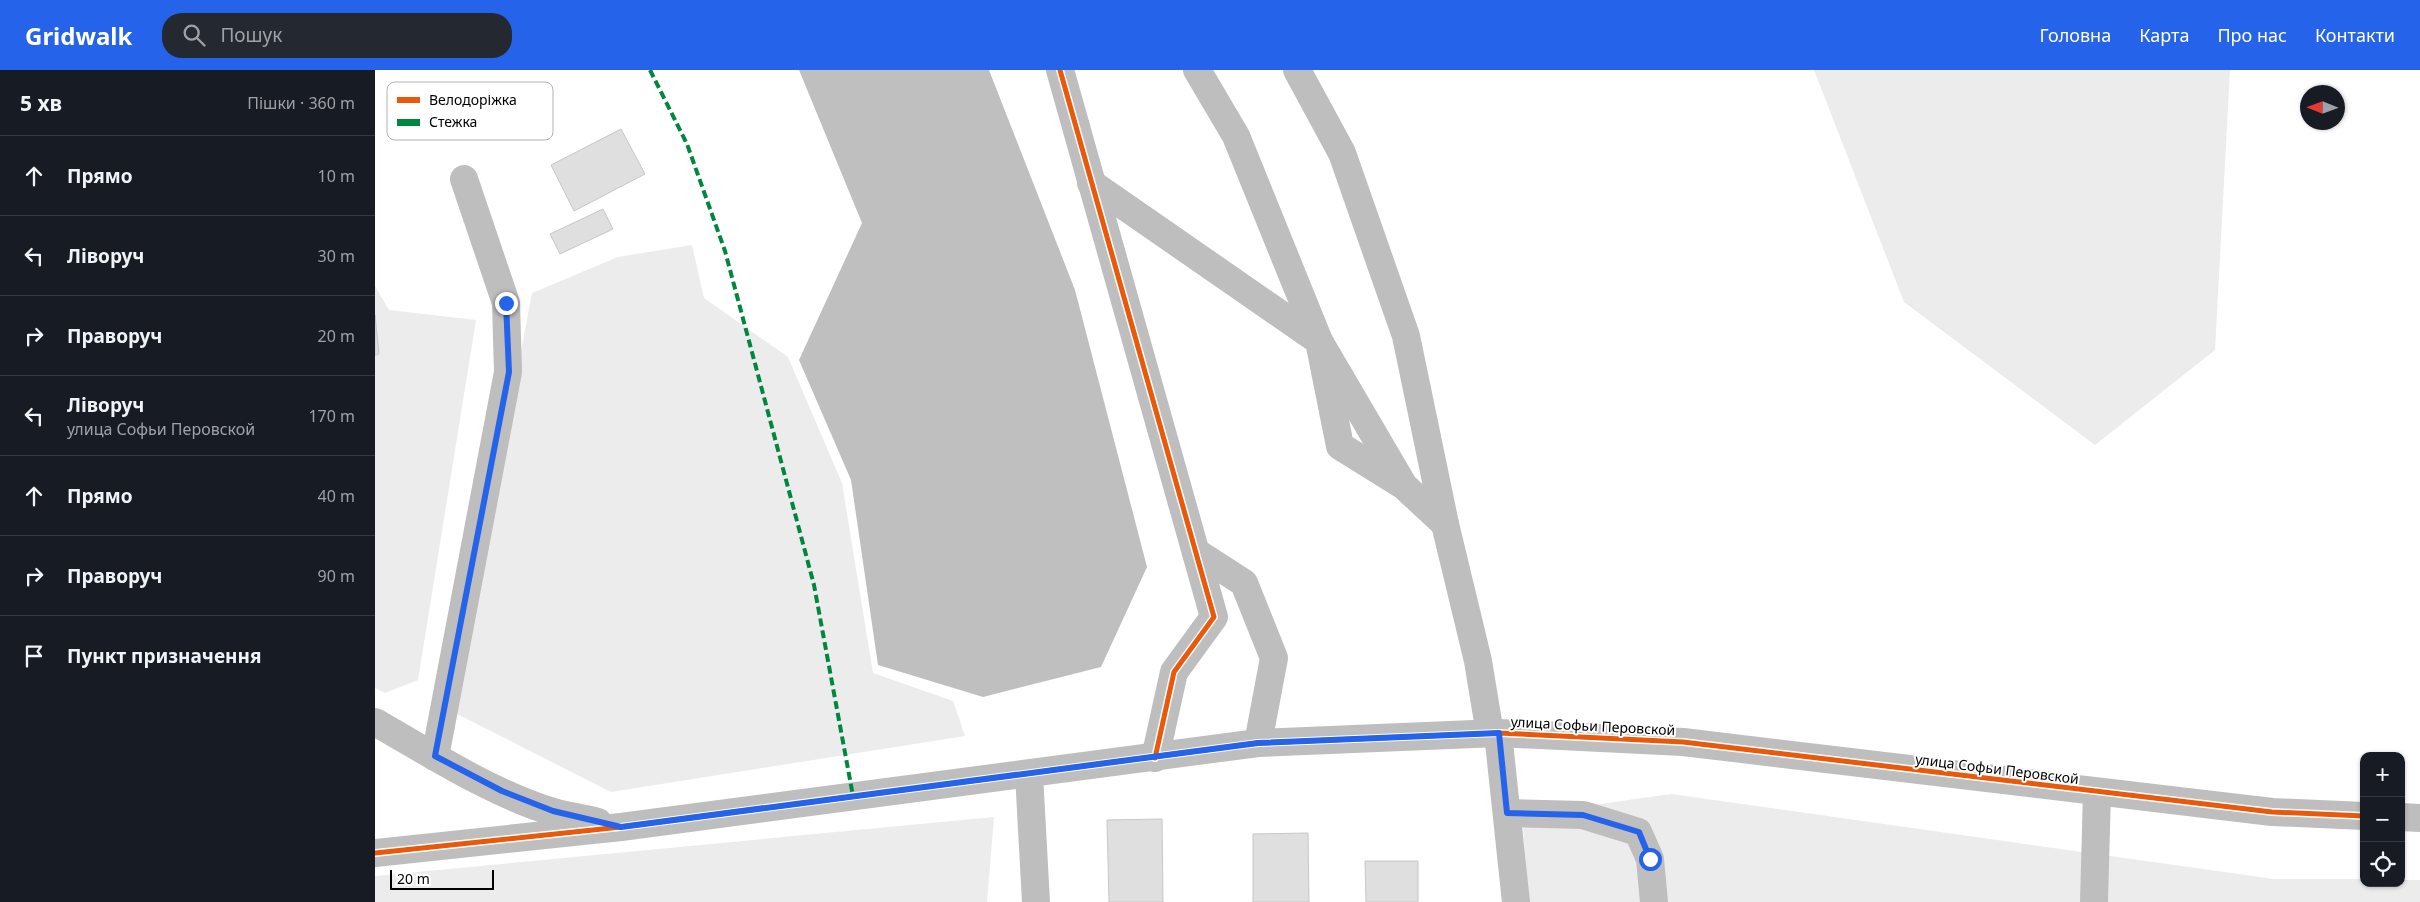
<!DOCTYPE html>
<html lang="uk">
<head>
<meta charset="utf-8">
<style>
  body { margin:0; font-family:"Noto Sans",sans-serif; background:#242831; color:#f1f3f6 }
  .controls { position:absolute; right:15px; bottom:15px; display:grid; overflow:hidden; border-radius:10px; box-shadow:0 1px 4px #0004 }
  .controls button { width:45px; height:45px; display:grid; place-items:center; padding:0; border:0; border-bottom:1px solid #363941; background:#171b24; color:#f1f3f6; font:25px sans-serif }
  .compass { position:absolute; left:1925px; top:15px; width:45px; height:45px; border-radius:50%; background:#171b24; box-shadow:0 1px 4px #0004; rotate:271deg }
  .scale { position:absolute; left:15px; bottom:12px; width:104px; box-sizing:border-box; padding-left:5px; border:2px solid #000; border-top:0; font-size:14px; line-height:18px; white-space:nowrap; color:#000; -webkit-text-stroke:4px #fff; paint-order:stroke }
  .stop { position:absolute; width:15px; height:15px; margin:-11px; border:4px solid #2563eb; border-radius:50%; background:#fff }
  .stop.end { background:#2563eb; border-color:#fff; box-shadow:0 1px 5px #0008 }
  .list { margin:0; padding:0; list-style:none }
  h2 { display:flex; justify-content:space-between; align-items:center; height:65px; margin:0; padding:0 20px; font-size:21px }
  h2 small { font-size:16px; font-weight:400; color:#9ea1a6 }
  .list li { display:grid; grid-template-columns:32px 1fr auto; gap:15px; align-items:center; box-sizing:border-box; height:80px; padding:0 20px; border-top:1px solid #363941 }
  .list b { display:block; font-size:19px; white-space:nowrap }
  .list p { margin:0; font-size:16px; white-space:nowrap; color:#9ea1a6 }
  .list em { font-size:16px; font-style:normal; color:#9ea1a6 }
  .icon { flex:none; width:28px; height:28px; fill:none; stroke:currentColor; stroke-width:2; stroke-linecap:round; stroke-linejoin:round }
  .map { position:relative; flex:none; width:2045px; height:832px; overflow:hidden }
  header { display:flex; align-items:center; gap:30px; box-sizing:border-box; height:70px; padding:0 25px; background:#2563eb; color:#fff }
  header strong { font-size:24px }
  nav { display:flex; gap:28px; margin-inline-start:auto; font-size:18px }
  .search { width:350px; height:45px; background:#242831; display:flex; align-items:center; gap:12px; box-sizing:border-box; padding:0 18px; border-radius:20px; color:#9ea1a6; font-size:19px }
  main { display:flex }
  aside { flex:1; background:#171b24 }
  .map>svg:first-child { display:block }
  .green { fill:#ececec }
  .water { fill:#bfbfbf }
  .building { fill:#dfdfdf; stroke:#c7c7c7 }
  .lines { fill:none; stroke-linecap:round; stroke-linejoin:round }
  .minor { stroke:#bebebe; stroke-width:28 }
  .quiet { stroke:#00873e; stroke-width:4; stroke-dasharray:8 4; stroke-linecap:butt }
  .cycleway-casing { stroke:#fff; stroke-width:8 }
  .cycleway { stroke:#e8590c; stroke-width:5 }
  .route { stroke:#2563eb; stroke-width:6 }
  .labels { text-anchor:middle; stroke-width:4; stroke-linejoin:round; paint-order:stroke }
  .street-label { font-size:14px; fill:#000; stroke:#fff }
  .key { fill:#fff; stroke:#b2b2b2; stroke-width:1 }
  .key-label { font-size:14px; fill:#000 }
</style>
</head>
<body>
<header>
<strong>Gridwalk</strong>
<div class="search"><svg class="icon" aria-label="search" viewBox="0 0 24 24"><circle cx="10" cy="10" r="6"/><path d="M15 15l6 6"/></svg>Пошук</div>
<nav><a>Головна</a><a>Карта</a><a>Про нас</a><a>Контакти</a></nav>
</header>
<main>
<aside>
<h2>5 хв<small>Пішки · 360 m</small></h2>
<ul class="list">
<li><svg class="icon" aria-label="ahead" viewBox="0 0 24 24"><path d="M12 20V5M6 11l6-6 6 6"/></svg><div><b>Прямо</b></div><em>10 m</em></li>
<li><svg class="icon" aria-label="left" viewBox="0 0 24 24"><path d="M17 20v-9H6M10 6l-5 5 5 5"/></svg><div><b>Ліворуч</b></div><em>30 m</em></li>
<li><svg class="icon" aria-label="right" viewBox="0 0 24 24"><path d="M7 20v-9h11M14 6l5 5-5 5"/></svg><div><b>Праворуч</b></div><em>20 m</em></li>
<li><svg class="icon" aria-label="left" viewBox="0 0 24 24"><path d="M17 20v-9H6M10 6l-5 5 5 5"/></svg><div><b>Ліворуч</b><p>улица Софьи Перовской</p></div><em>170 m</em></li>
<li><svg class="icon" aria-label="ahead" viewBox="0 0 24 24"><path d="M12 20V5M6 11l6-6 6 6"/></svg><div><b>Прямо</b></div><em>40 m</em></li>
<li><svg class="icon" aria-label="right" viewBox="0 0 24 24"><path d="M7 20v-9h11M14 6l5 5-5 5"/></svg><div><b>Праворуч</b></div><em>90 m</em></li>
<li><svg class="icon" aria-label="arrive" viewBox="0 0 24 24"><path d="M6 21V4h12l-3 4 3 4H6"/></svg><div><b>Пункт призначення</b></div></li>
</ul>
</aside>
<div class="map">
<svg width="2045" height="832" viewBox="0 0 2045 832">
  <rect width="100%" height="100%" fill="#fff"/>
  <!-- green -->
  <g class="green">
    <path d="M1439 0H1855L1840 280 1720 375 1529 232Z"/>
    <path d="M317 175 329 228 413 287 467 413 498 603 578 631 590 666 236 722 78 642 157 223 243 187Z"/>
    <path d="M0 216 14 240 101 250 43 610 10 623 0 618Z"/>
    <path d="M1296 724 1899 809H1989V813H2026V810H2045V832H1154L1147 745Z"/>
    <path d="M619 747 612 832H0V806Z"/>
  </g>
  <!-- water -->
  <path class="water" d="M424 0H614L700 220 772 497 726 597 608 627 503 595 476 410 424 290 487 153Z"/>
  <!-- building -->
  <g class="building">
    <path d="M246 59 270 104 199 141 176 95Z"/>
    <path d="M228 139 238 159 185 184 175 164Z"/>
    <path d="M0 245 4 284 0 285Z"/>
    <path d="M787 749 788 832H734L732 750Z"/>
    <path d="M933 763 934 832H878V764Z"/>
    <path d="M990 791H1043V832H991Z"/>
  </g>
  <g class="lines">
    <!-- minor -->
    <g class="minor">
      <path d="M685 0 839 547 799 602 780 688"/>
      <path d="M822 0 861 66 944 271 1029 416 1070 454"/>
      <path d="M922 0 967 83 1031 266 1070 454 1103 591 1115 664"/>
      <path d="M716 113 944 271 965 376 1026 414"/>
      <path d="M821 482 869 513 899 588 883 673"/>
      <path d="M0 652C54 683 118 724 178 742 193 746 208 748 223 752"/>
      <path d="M1123 663 1141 832"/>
      <path d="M60 687 133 302 131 233 89 109"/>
      <path d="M654 704 661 832"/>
      <path d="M1132 743 1208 745 1263 762 1275 789 1279 832"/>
      <path d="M2026 747 2045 748"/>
      <path d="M0 783 246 757 883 673 1123 663 1308 672 1897 742 1989 746"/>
      <path d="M1719 832 1722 722"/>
    </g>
    <!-- quiet -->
    <path class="quiet" d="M275 0 312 74 350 181 439 515 478 726"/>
    <defs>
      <g id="cycleway">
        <path d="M685 0 839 547 799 602 780 688"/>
        <path d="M0 783 246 757 883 673 1123 663 1308 672 1897 742 1989 746"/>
      </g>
    </defs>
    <!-- cycleway casing -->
    <use href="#cycleway" class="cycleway-casing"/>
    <!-- cycleway -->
    <use href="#cycleway" class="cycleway"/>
  </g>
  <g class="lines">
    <!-- route -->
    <path class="route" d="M131 233 134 302 60 686 127 721 178 741 246 757 883 673 1124 663 1132 743 1208 745 1264 762 1275 789"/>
  </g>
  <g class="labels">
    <!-- street labels -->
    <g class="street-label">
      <text transform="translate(1218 656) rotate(3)" y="5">улица Софьи Перовской</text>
      <text transform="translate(1622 699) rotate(7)" y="5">улица Софьи Перовской</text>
    </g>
  </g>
  <!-- legend -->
  <rect x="12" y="12" width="166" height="58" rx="8" class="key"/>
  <rect x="22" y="27" width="23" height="6" fill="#e8590c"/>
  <rect x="22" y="49" width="23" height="7" fill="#00873e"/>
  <g class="key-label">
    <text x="54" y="35">Велодоріжка</text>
    <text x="54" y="57">Стежка</text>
  </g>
</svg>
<div class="controls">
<button>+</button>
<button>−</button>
<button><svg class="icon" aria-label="locate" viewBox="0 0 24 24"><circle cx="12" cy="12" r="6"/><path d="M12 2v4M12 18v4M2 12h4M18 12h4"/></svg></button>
</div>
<svg class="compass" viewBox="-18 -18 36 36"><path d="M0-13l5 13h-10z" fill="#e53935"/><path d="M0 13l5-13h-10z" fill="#9ea1a6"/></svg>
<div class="scale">20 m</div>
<div class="stop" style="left:1275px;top:789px"></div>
<div class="stop end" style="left:131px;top:233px"></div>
</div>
</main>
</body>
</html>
